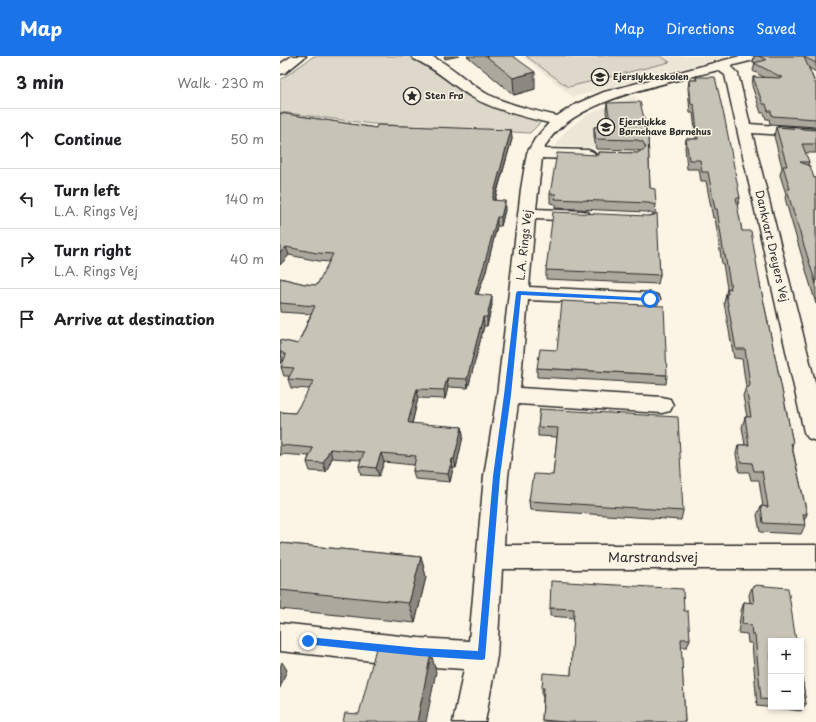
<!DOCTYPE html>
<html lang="en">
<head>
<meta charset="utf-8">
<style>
  body { margin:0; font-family:"Playpen Sans",sans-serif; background:#f6f6f6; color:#202124 }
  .controls { position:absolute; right:12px; bottom:12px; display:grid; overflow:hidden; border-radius:0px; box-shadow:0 2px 6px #0003 }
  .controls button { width:36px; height:36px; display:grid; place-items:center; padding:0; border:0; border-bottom:1px solid #e0e0e0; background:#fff; color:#202124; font:20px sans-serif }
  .stop { position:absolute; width:12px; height:12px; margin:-9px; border:3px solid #1a73e8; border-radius:50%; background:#fff }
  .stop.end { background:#1a73e8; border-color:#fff; box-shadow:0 1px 4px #0008 }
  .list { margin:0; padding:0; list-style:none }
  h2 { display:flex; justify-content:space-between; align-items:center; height:52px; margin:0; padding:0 16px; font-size:17px }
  h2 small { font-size:13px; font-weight:400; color:#757577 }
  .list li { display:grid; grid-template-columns:26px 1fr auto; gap:12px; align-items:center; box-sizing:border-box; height:60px; padding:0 16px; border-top:1px solid #e0e0e0 }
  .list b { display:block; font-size:15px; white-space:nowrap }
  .list p { margin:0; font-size:13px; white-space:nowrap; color:#757577 }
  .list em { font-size:13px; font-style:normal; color:#757577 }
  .icon { flex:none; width:22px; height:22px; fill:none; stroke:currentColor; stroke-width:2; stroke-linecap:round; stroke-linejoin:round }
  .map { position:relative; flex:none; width:536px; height:666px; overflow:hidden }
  header { display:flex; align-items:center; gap:24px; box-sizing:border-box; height:56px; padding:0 20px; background:#1a73e8; color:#fff }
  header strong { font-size:19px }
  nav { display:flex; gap:22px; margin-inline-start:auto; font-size:14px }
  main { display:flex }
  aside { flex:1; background:#fff }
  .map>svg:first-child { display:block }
  .built { fill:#ece6d7 }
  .green { fill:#ded8ca; stroke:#84827a }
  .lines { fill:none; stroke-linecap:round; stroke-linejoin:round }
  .minor-casing { stroke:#2b2b2b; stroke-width:3 }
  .minor { fill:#fcf5e5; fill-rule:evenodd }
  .wall { fill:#aca89d; stroke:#2b2b2b }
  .shaded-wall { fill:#8c8880; stroke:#2b2b2b }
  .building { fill:#c8c3b7; stroke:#2b2b2b }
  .route { fill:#1a73e8 }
  .labels { text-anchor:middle; stroke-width:3; stroke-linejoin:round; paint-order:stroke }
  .far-poi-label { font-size:9px; font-weight:bold; fill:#2b2b2b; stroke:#fcf5e5; text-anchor:start }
  .street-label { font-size:11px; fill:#2b2b2b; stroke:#fcf5e5 }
  .near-street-label { font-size:13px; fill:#2b2b2b; stroke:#fcf5e5 }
</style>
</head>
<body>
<header>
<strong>Map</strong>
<nav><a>Map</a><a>Directions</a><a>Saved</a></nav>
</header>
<main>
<aside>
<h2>3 min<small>Walk · 230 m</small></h2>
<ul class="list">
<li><svg class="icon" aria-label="ahead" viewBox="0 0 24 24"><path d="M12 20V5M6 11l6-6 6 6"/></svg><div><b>Continue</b></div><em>50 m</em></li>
<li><svg class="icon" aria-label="left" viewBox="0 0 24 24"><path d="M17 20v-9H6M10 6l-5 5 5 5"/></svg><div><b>Turn left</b><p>L.A. Rings Vej</p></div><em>140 m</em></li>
<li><svg class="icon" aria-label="right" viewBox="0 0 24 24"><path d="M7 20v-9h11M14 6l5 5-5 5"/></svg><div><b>Turn right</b><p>L.A. Rings Vej</p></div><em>40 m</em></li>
<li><svg class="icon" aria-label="arrive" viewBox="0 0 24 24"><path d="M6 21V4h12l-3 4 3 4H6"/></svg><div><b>Arrive at destination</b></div></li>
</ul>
</aside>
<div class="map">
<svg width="536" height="666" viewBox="0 0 536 666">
  <rect width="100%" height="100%" fill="#fcf5e5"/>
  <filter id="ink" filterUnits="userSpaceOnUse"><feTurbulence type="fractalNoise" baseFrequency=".025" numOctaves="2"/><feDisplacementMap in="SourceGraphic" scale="8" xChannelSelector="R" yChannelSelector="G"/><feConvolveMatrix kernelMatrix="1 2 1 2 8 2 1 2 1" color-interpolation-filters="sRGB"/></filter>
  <g filter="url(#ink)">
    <!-- built -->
    <g class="built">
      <path d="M242 0H451L293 41Z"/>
      <path d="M355 40 368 98 350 97V93L276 90 280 82 287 74 305 60 335 46Z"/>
    </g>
    <!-- green -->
    <g class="green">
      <path d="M34 0H128L262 65 250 77 92 68 0 56V24Z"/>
      <path d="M246 0H380L390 6 288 31Z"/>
    </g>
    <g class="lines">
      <defs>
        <g id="minor">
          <path d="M12 0H26L5 17 0 18V8Z"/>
          <path d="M132 0C137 0 145 0 150 0 168 6 190 29 209 39 231 49 254 55 277 60L296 48 324 36 460 0H480L478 3 450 10 458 18 470 68 536 73V81L472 77 536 330V385L528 382 524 376 445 19 438 14C390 27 286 44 264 93L308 94 313 96 316 99 313 102 308 104 262 102 256 153 302 155 308 156 311 160 308 164 302 165 255 163 249 231 370 237 377 239 380 243 377 247 370 249 248 244 240 332 382 341 390 343 393 349 390 355 382 357 238 348 228 420 224 489H536V513H222L217 600 205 666H173L184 613 139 610 0 595V567L139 582 189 585 204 420 217 339 241 133 247 97 255 83 269 67C242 60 214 54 190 40 171 28 155 12 134 3Z"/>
        </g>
      </defs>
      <!-- minor casing -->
      <use href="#minor" class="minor-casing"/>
      <!-- minor -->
      <use href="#minor" class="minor"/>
    </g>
    <!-- wall -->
    <g class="wall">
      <path d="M187 0H233L255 33 234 39Z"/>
      <path d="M474 0H536V16L529 12 536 29V71L490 68 489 63H486L484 57H481L472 30 473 21 485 22 473 15 475 7 473 6Z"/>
      <path d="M416 21 460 142 457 151 462 175 480 228 513 387 512 390 527 458 524 465 525 469 521 478 480 476 477 459 481 450 483 451 479 424H471L469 416H459L456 398 458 389H465L462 371 465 361H467L463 340 466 331 462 303 454 302 444 247 447 232 443 208H442L435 162H433L426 125H421L419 113H407L405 91 406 83H416L413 57H410L408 32 409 24H416Z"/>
      <path d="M327 47 368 78 370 132 376 149 375 158 380 219 378 228 266 223V214L368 160 375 159 367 156 275 152V148L270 147V138L318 99V96L357 97 360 95 356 94 316 93 314 80V71H329L326 56Z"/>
      <path d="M0 57 96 72 231 74 232 83 215 144 225 154 221 170H217L206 215 198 238 212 249 207 270H204L188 332 168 331 165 343 138 342 132 368 182 371 183 380 176 412H173L170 426 135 423 133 415 134 409 104 406 99 420 81 419 79 410 81 404 52 402 46 416 30 415 27 406 29 400 1 398 0 400V356L15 357 30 333 11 332 8 323 9 320H4L1 311 4 305 3 304 0 308V284L18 288 31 258 0 256V222L25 228 37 229 49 206 39 205 9 199 0 209Z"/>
      <path d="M496 71 536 74V97H525L529 106 528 109 534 122H536V248L509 157 505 142 506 138 500 119 502 111 494 80Z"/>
      <path d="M257 312 387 319 386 328 257 321Z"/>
      <path d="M260 353 403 455 401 464 250 454 249 445 253 424 273 419 277 381 258 380V371Z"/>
      <path d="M0 487 141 501 146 521 135 567 0 553Z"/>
      <path d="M475 529 491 585V651H521V615L526 648 521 655 477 650 472 587H468L467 578 458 577 461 555 464 546 470 547 469 539 472 531H474Z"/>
      <path d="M270 552 404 555 410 583 407 591H401L405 666H262L263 640H262V632L291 619 294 562 270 560Z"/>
    </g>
    <!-- shaded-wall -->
    <g class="shaded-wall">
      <path d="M164 0H179L165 3Z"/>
      <path d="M255 16V33L234 39 233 22Z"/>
      <path d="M231 74 232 83 212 152V144Z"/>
      <path d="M225 145V154L221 170V161Z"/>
      <path d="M217 161V170L206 215 195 246V238Z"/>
      <path d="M6 191 9 199 0 209V197Z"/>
      <path d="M212 240V249L207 270V261Z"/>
      <path d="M203 261 204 270 188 332 187 323Z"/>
      <path d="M0 296 3 304 0 308Z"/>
      <path d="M167 322 168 331 165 343 164 334Z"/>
      <path d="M137 333 138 342 130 375 128 366Z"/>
      <path d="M182 371 183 380 176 412 174 403Z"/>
      <path d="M50 393 52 402 46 416 43 407Z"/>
      <path d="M101 397 104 406 99 420 96 412Z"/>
      <path d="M172 403 173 412 170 426 168 418Z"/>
      <path d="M141 501 146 521 135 567 129 547Z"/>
      <path d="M151 597 156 616 146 666H137Z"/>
      <path d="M2 606 7 614 0 632V611Z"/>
    </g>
    <!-- building -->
    <g class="building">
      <path d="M206 0H233L255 16 233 22Z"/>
      <path d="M479 0H536V7L524 1 536 29V63L492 60 491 55H488L486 48H483L473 21 503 22 474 7 486 4Z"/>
      <path d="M416 21H435L445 64 460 142H456L462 175H471L480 228 513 387H511L527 458H523L525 469 483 467 481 450 488 451 482 415H474L472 407 461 406 458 389H469L465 361H471L466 331H469L470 329 465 293H456L446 238H448L447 232 451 233 445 199H444L437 153H435L428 116H422L420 104H409L406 83H418L414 49 411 48 409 24H417Z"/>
      <path d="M360 46 368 78 370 132 375 133 376 149 368 147 275 143 276 138H270L277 97 318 99V96L357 97 366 92 363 86 357 84 316 83 314 71H331L327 47Z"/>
      <path d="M0 57 96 72 97 69 231 74 212 144 225 145 221 161H217L205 206 195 238 212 240 207 261H203L187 323 167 322 164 334 137 333 128 366 129 367 182 371 174 403H172L168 418 133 415 136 400 101 397 96 412 79 410 84 396 50 393 43 407 27 406 33 392 0 389V356L15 357 34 325 8 323 14 312 1 311 6 299 0 295V284L18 288 35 250 0 247V222L25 228 37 229 53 198 37 197 6 191 0 197Z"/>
      <path d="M496 71 536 74V88H522L529 106H520L530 110 534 122H536V228L511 148 507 133H510L503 110H507Z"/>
      <path d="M273 156 368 160 374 159 377 157 380 219 266 214Z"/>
      <path d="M282 245 384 250 387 319 257 312 260 293 277 294Z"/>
      <path d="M260 353 398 361 403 455 249 445 252 424H253L254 418 273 419 278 372 258 371Z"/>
      <path d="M0 487 141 501 129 547 0 534Z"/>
      <path d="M271 525 403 533 404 555H408L410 583H401L405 666H285L262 664 264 632H262L263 617 291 619 294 553 270 552Z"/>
      <path d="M475 529 508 532 516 585H491V644L481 643 475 579H472L471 569 462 568 464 546 474 547 472 531H475Z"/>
      <path d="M96 592 151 597 137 666H63L65 657 79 658Z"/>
      <path d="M521 615 526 648 521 647Z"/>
    </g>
  </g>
  <!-- route -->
  <path class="route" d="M238 235 370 242 373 243 370 245 241 239 231 339 220 420 205 603 202 604 139 600 25 588 24 585 25 582 28 581 139 592 198 595 213 420 224 339 236 237Z"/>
  <!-- icons -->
  <defs>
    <symbol id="school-ring" viewBox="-11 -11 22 22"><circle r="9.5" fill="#fcf5e5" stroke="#2b2b2b" stroke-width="1.5"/><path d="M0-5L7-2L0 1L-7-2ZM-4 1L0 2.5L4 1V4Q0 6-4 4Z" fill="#2b2b2b"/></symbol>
    <symbol id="sight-ring" viewBox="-11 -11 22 22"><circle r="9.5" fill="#fcf5e5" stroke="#2b2b2b" stroke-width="1.5"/><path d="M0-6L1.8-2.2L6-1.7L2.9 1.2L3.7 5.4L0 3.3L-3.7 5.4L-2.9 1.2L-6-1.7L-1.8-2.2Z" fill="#2b2b2b"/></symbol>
  </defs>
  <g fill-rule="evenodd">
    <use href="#school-ring" x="310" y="11" width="20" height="20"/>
    <use href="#sight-ring" x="122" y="30" width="20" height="20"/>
    <use href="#school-ring" x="316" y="61" width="20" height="20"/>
  </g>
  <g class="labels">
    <!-- far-poi labels -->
    <g class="far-poi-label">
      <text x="333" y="24">Ejerslykkeskolen</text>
      <text x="145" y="43">Sten Frø</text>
      <text x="339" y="69">Ejerslykke<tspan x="339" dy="10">Børnehave Børnehus</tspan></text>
    </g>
    <!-- street labels -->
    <g class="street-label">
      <text transform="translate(244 189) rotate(-84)" y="4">L.A. Rings Vej</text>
      <text transform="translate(492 190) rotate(77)" y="4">Dankvart Dreyers Vej</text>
    </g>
    <!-- near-street labels -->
    <g class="near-street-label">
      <text x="373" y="506">Marstrandsvej</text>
    </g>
  </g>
</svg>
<div class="controls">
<button>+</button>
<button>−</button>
</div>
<div class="stop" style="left:370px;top:243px"></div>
<div class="stop end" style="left:28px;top:585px"></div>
</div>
</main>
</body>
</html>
